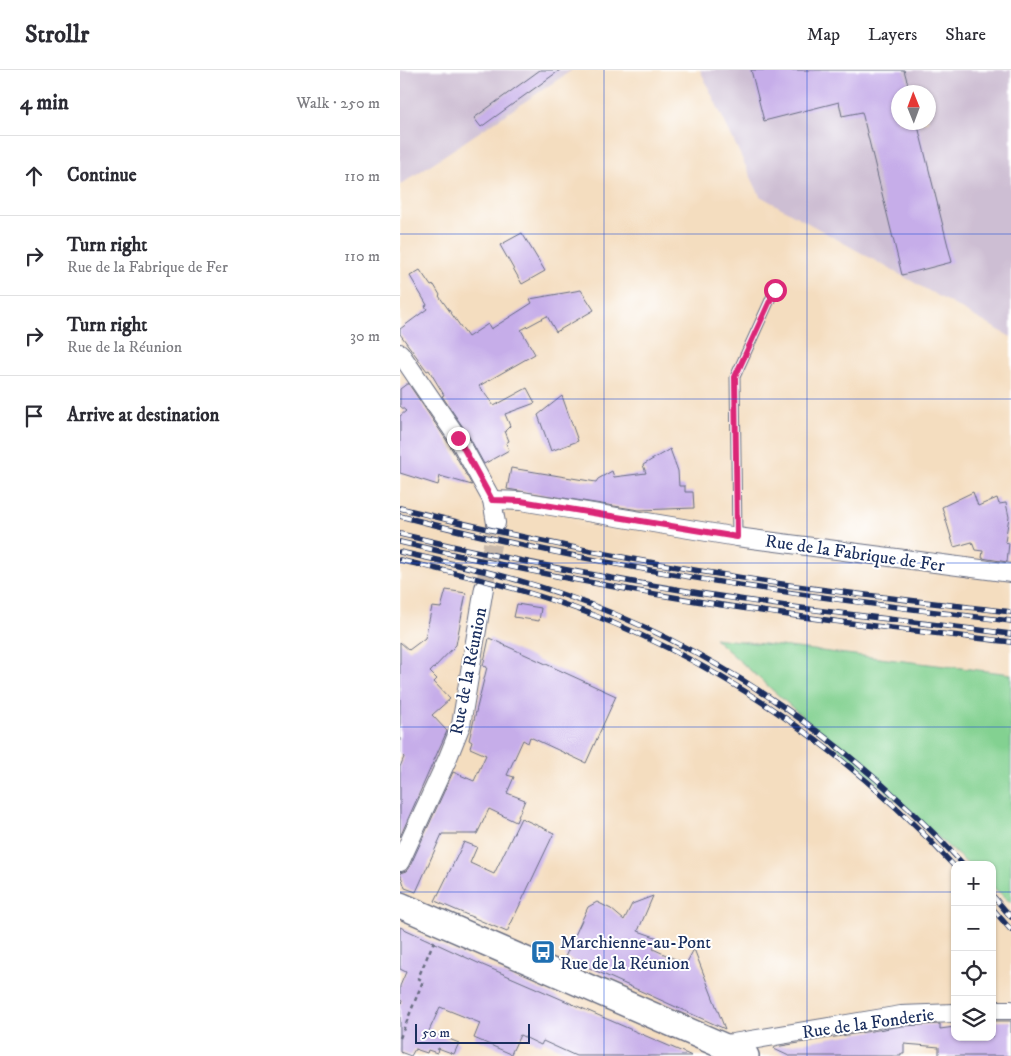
<!DOCTYPE html>
<html lang="en">
<head>
<meta charset="utf-8">
<style>
  body { margin:0; font-family:"IM FELL DW Pica",serif; background:#f7f7f7; color:#2b2b33 }
  .controls { position:absolute; right:15px; bottom:15px; display:grid; overflow:hidden; border-radius:10px; box-shadow:0 1px 4px #0004 }
  .controls button { width:45px; height:45px; display:grid; place-items:center; padding:0; border:0; border-bottom:1px solid #e1e1e2; background:#fff; color:#2b2b33; font:25px sans-serif }
  .compass { position:absolute; left:491px; top:15px; width:45px; height:45px; border-radius:50%; background:#fff; box-shadow:0 1px 4px #0004; rotate:359deg }
  .scale { position:absolute; left:15px; bottom:12px; width:115px; box-sizing:border-box; padding-left:5px; border:2px solid #1b2f5e; border-top:0; font-size:14px; line-height:18px; white-space:nowrap; color:#1b2f5e; -webkit-text-stroke:4px #fff; paint-order:stroke }
  .stop { position:absolute; width:15px; height:15px; margin:-11px; border:4px solid #db2777; border-radius:50%; background:#fff }
  .stop.end { background:#db2777; border-color:#fff; box-shadow:0 1px 5px #0008 }
  .list { margin:0; padding:0; list-style:none }
  h2 { display:flex; justify-content:space-between; align-items:center; height:65px; margin:0; padding:0 20px; font-size:21px }
  h2 small { font-size:16px; font-weight:400; color:#7c7c81 }
  .list li { display:grid; grid-template-columns:32px 1fr auto; gap:15px; align-items:center; box-sizing:border-box; height:80px; padding:0 20px; border-top:1px solid #e1e1e2 }
  .list b { display:block; font-size:19px; white-space:nowrap }
  .list p { margin:0; font-size:16px; white-space:nowrap; color:#7c7c81 }
  .list em { font-size:16px; font-style:normal; color:#7c7c81 }
  .icon { flex:none; width:28px; height:28px; fill:none; stroke:currentColor; stroke-width:2; stroke-linecap:round; stroke-linejoin:round }
  .map { position:relative; flex:none; width:611px; height:986px; overflow:hidden }
  header { display:flex; align-items:center; gap:30px; box-sizing:border-box; height:70px; padding:0 25px; background:#fff; border-bottom:1px solid #e1e1e2 }
  header strong { font-size:24px }
  nav { display:flex; gap:28px; margin-inline-start:auto; font-size:18px }
  main { display:flex }
  aside { flex:1; background:#fff }
  .map>svg:first-child { display:block }
  .industrial { fill:#cdbed3; fill-rule:evenodd }
  .green { fill:#83d191; stroke:#4f8078 }
  .building { fill:#c6ade9 }
  .lines { fill:none; stroke-linecap:round; stroke-linejoin:round }
  .street-tunnel { stroke:#c9baac; stroke-width:18; stroke-dasharray:18 9; stroke-linecap:butt }
  .lane-casing { stroke:#676c80; stroke-width:11 }
  .street-casing { stroke:#676c80; stroke-width:20 }
  .secondary-casing { stroke:#676c80; stroke-width:28 }
  .path { stroke:#676c80; stroke-width:2.5; stroke-dasharray:4 4; stroke-linecap:butt }
  .lane { stroke:#fff; stroke-width:9 }
  .street { stroke:#fff; stroke-width:18 }
  .secondary { stroke:#fff; stroke-width:25 }
  .rail-casing { stroke:#1b2f5e; stroke-width:5.5 }
  .rail { stroke:#fff; stroke-width:4; stroke-dasharray:11; stroke-linecap:butt }
  .route { stroke:#db2777; stroke-width:6 }
  .grid { fill:none; stroke:#1d4ed8; stroke-width:1; stroke-opacity:0.55 }
  .labels { text-anchor:middle; stroke-width:4; stroke-linejoin:round; paint-order:stroke }
  .street-label { font-size:18px; fill:#1b2f5e; stroke:#fff }
  .poi-label { font-size:18px; fill:#1b2f5e; stroke:#fff; text-anchor:start }
</style>
</head>
<body>
<header>
<strong>Strollr</strong>
<nav><a>Map</a><a>Layers</a><a>Share</a></nav>
</header>
<main>
<aside>
<h2>4 min<small>Walk · 250 m</small></h2>
<ul class="list">
<li><svg class="icon" aria-label="ahead" viewBox="0 0 24 24"><path d="M12 20V5M6 11l6-6 6 6"/></svg><div><b>Continue</b></div><em>110 m</em></li>
<li><svg class="icon" aria-label="right" viewBox="0 0 24 24"><path d="M7 20v-9h11M14 6l5 5-5 5"/></svg><div><b>Turn right</b><p>Rue de la Fabrique de Fer</p></div><em>110 m</em></li>
<li><svg class="icon" aria-label="right" viewBox="0 0 24 24"><path d="M7 20v-9h11M14 6l5 5-5 5"/></svg><div><b>Turn right</b><p>Rue de la Réunion</p></div><em>30 m</em></li>
<li><svg class="icon" aria-label="arrive" viewBox="0 0 24 24"><path d="M6 21V4h12l-3 4 3 4H6"/></svg><div><b>Arrive at destination</b></div></li>
</ul>
</aside>
<div class="map">
<svg width="611" height="986" viewBox="0 0 611 986">
  <rect width="100%" height="100%" fill="#fff"/>
  <filter id="ink" filterUnits="userSpaceOnUse"><feTurbulence type="fractalNoise" baseFrequency=".02" numOctaves="2"/><feDisplacementMap in="SourceGraphic" scale="10" xChannelSelector="R" yChannelSelector="G"/><feConvolveMatrix kernelMatrix="1 2 1 2 8 2 1 2 1" color-interpolation-filters="sRGB"/></filter>
  <filter id="wash" filterUnits="userSpaceOnUse"><feTurbulence type="fractalNoise" baseFrequency=".0096" numOctaves="4" result="noise"/><feDisplacementMap in="SourceGraphic" scale="20" xChannelSelector="R" yChannelSelector="G"/><feGaussianBlur stdDeviation="1.12" result="paint"/><feColorMatrix in="noise" values="0 0 0 0 0 0 0 0 0 0 0 0 0 0 0 0 0 1.4 0 .05"/><feComposite in="paint" operator="in"/></filter>
  <g filter="url(#wash)">
    <rect width="100%" height="100%" fill="#f4ddbf"/>
    <!-- industrial -->
    <g class="industrial">
      <path d="M0 0H172L0 115Z"/>
      <path d="M300 0H611V267L360 126ZM498 22H528V52H498Z"/>
    </g>
    <!-- green -->
    <path class="green" d="M314 568 611 604V833L592 816V795H569Z"/>
    <g id="blocks">
      <!-- building -->
      <g class="building">
        <path d="M140 0H160L81 57 74 48Z"/>
        <path d="M351 0H504L510 22H498V52H517L552 192 502 205 462 42 442 46 439 32 364 51Z"/>
        <path d="M122 163 145 201 122 214 100 175Z"/>
        <path d="M20 200 31 216 34 215 40 225 39 226 68 267 88 254 91 259 132 233 130 229 181 220 194 240 156 262 147 246 121 260 135 284 79 316 94 336 127 318 135 333 105 344 110 356 105 361 109 371 106 373 109 380 84 394 67 363 42 326 44 325 29 300 27 301 0 264V259L27 239 25 236 27 235 10 206Z"/>
        <path d="M8 313 49 374 72 415 40 406 38 415 0 403V346L6 341 0 336V319Z"/>
        <path d="M162 326 178 371 151 381 138 345Z"/>
        <path d="M270 379 278 401 279 416H285V422H293L294 438 239 440 107 419 111 398 196 412 198 409 212 401 214 407 246 403 243 395Z"/>
        <path d="M573 422 578 436 597 428 599 434 606 433 609 447 605 472 609 473 607 492 582 488 583 481 575 480 572 472 554 477 542 437Z"/>
        <path d="M46 520 66 523 56 575 30 602 37 609 34 612 50 629 32 645 47 661 0 767V697L4 687 0 683V572L9 580 25 568 32 537 41 538Z"/>
        <path d="M117 534 141 538 139 551 114 547Z"/>
        <path d="M89 568 216 626 186 693 130 667 128 673 123 670 107 705 114 707 107 723 125 730 116 752 89 739 77 764H42L16 822 5 818 0 803 6 801 10 796 53 702 74 711 86 685 70 678 72 672 69 670 87 597 83 596Z"/>
        <path d="M121 748 154 763 107 862 35 831 64 772 77 777 70 793 94 804Z"/>
        <path d="M253 826 238 861 258 868 253 879 286 894 294 879 325 959 165 887 188 837 197 832 211 839 224 850 232 834Z"/>
        <path d="M0 857 78 893 292 986H176L143 971 141 975 120 965 111 984 74 968 80 953 40 937 29 961 59 973 54 984 38 978 37 983 28 980 27 983 15 979 11 986 0 982V936L2 931 0 929V916L6 902 0 899Z"/>
        <path d="M592 951H611V986H539V977L517 975 504 974V984H501V986H389L374 979 375 977 502 956 540 954V959L555 957V967H592Z"/>
      </g>
    </g>
  </g>
  <g filter="url(#ink)">
    <use href="#blocks" fill-opacity="0" stroke="#676c80" stroke-width="1"/>
    <g class="lines">
      <!-- street-tunnel -->
      <path class="street-tunnel" d="M84 518 96 453"/>
      <defs>
        <path id="lane" d="M337 467 335 307 375 219"/>
        <g id="street">
          <path d="M0 283 58 368 92 430 96 453"/>
          <path d="M92 430 121 431 337 467 611 503"/>
          <path d="M0 792 47 690 61 655 84 518"/>
          <path d="M592 940H611"/>
          <path d="M321 975 501 945 555 943"/>
        </g>
        <path id="secondary" d="M0 835 346 986"/>
      </defs>
      <!-- lane casing -->
      <use href="#lane" class="lane-casing"/>
      <!-- street casing -->
      <use href="#street" class="street-casing"/>
      <!-- secondary casing -->
      <use href="#secondary" class="secondary-casing"/>
      <!-- path -->
      <path class="path" d="M0 968 23 911 18 908 34 871"/>
      <!-- lane -->
      <use href="#lane" class="lane"/>
      <!-- street -->
      <use href="#street" class="street"/>
      <!-- secondary -->
      <use href="#secondary" class="secondary"/>
      <defs>
        <g id="rail">
          <path d="M0 438C126 470 254 495 382 514 458 525 535 533 611 542"/>
          <path d="M0 446C203 499 404 527 611 551"/>
          <path d="M0 464C125 494 251 517 379 535 456 546 534 554 611 564"/>
          <path d="M0 472C126 502 254 526 382 544 458 555 535 563 611 572"/>
          <path d="M0 482C55 494 111 506 164 525 317 577 455 676 564 795"/>
          <path d="M0 490C54 503 108 515 160 533 311 584 448 680 555 797"/>
          <path d="M592 825 611 847"/>
          <path d="M592 838 611 860"/>
        </g>
      </defs>
      <!-- rail casing -->
      <use href="#rail" class="rail-casing"/>
      <!-- rail -->
      <use href="#rail" class="rail"/>
    </g>
  </g>
  <g class="lines" filter="url(#ink)">
    <!-- route -->
    <path class="route" d="M58 368 92 430 121 431 337 467 335 307 375 220"/>
  </g>
  <!-- grid -->
  <path class="grid" d="M204 0V986M407 0V986M0 164H611M0 329H611M0 493H611M0 657H611M0 822H555M592 822H611"/>
  <!-- icons -->
  <defs>
    <symbol id="bus-square" viewBox="-11 -11 22 22"><rect x="-9" y="-9" width="18" height="18" rx="4" fill="#1f6fb2" stroke="#fff"/><path d="M-5-6H5V4H4V6H2V4H-2V6H-4V4H-5ZM-3.5-4V0h7V-4ZM-3.5 1.2v1.5H-2V1.2ZM2 1.2v1.5H3.5V1.2Z" fill="#fff"/></symbol>
  </defs>
  <g fill-rule="evenodd">
    <use href="#bus-square" x="129" y="868" width="28" height="28"/>
  </g>
  <g class="labels">
    <!-- street labels -->
    <g class="street-label">
      <text transform="translate(455 483) rotate(8)" y="6">Rue de la Fabrique de Fer</text>
      <text transform="translate(68 601) rotate(-79)" y="6">Rue de la Réunion</text>
      <text transform="translate(468 953) rotate(-8)" y="6">Rue de la Fonderie</text>
    </g>
    <!-- poi labels -->
    <g class="poi-label">
      <text x="160" y="878">Marchienne-au-Pont<tspan x="160" dy="21">Rue de la Réunion</tspan></text>
    </g>
  </g>
</svg>
<div class="controls">
<button>+</button>
<button>−</button>
<button><svg class="icon" aria-label="locate" viewBox="0 0 24 24"><circle cx="12" cy="12" r="6"/><path d="M12 2v4M12 18v4M2 12h4M18 12h4"/></svg></button>
<button><svg class="icon" aria-label="layers" viewBox="0 0 24 24"><path d="M12 4l9 5-9 5-9-5zM3 14l9 5 9-5"/></svg></button>
</div>
<svg class="compass" viewBox="-18 -18 36 36"><path d="M0-13l5 13h-10z" fill="#e53935"/><path d="M0 13l5-13h-10z" fill="#7c7c81"/></svg>
<div class="scale">50 m</div>
<div class="stop" style="left:375px;top:220px"></div>
<div class="stop end" style="left:58px;top:368px"></div>
</div>
</main>
</body>
</html>
